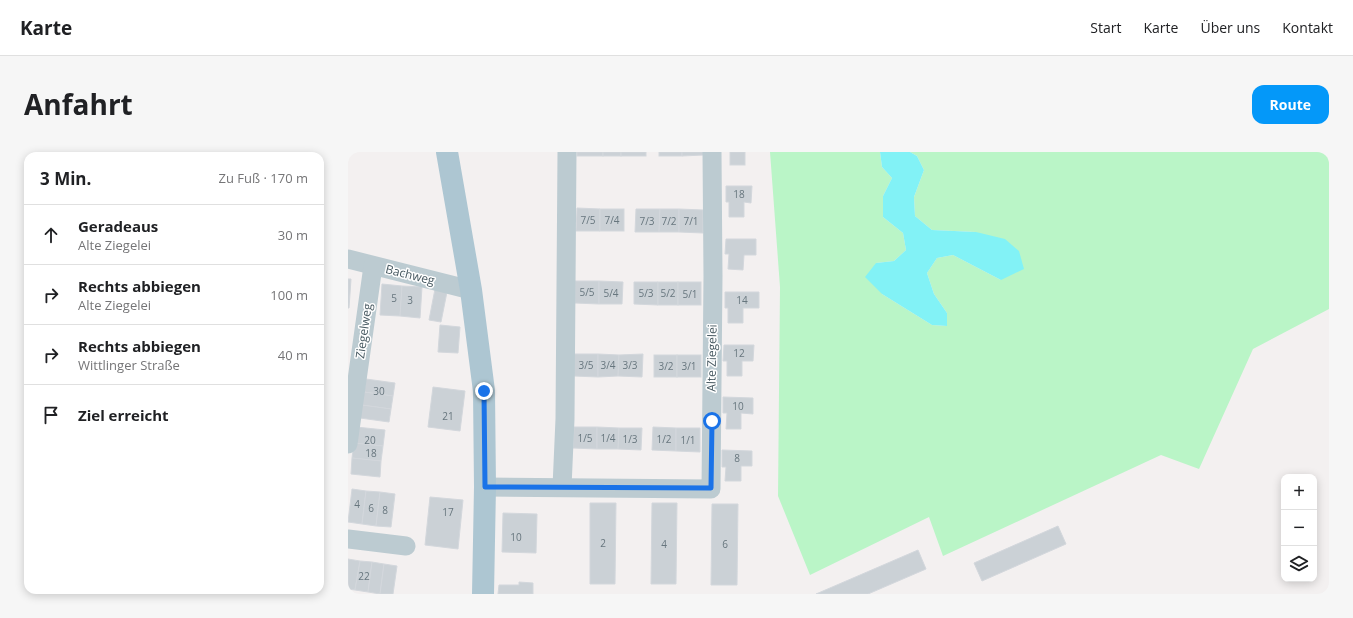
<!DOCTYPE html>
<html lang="de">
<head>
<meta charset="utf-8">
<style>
  body { margin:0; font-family:"Open Sans",sans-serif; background:#f6f6f6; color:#202124 }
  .controls { position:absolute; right:12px; bottom:12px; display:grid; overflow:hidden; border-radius:8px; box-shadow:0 2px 10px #0003 }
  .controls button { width:36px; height:36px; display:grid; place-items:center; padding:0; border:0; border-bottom:1px solid #e0e0e0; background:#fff; color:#202124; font:20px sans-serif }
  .stop { position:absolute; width:12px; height:12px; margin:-9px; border:3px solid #1a73e8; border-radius:50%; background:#fff }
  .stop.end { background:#1a73e8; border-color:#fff; box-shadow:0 1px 4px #0008 }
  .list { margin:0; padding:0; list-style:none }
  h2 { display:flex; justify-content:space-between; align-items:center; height:52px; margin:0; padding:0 16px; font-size:17px }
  h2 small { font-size:13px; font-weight:400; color:#757577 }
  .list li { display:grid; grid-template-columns:26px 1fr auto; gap:12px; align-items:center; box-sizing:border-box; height:60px; padding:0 16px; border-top:1px solid #e0e0e0 }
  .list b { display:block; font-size:15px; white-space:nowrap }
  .list p { margin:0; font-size:13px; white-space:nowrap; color:#757577 }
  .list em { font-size:13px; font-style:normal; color:#757577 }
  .icon { flex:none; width:22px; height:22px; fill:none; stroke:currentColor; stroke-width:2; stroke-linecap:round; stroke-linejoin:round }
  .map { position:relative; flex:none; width:981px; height:442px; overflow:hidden; border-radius:12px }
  header { display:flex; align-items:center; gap:24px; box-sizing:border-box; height:56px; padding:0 20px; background:#fff; border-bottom:1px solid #e0e0e0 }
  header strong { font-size:19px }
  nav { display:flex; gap:22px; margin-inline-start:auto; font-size:14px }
  .intro { display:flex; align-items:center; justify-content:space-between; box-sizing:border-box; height:96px; padding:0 24px }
  h1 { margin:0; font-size:28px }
  .button { padding:10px 18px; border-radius:12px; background:#0498f9; color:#fff; font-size:14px; font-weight:700 }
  main { display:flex; gap:24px; padding:0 24px }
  aside { flex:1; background:#fff; border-radius:12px; box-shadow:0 2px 10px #0003 }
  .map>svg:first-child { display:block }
  .green { fill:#baf5c7 }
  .water { fill:#82f2f6 }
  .building { fill:#cbd1d6; stroke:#d3d7dc }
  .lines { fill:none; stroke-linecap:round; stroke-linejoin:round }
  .minor { stroke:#bccbd1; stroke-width:19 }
  .major { stroke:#adc6d2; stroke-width:22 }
  .route { stroke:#1a73e8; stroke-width:5 }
  .labels { text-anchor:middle; stroke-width:3; stroke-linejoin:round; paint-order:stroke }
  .number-label { font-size:10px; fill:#67767e }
  .street-label { font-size:12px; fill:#465860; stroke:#fff }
</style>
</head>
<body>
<header>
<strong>Karte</strong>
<nav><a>Start</a><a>Karte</a><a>Über uns</a><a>Kontakt</a></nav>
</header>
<div class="intro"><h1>Anfahrt</h1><a class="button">Route</a></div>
<main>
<aside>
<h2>3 Min.<small>Zu Fuß · 170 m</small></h2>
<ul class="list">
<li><svg class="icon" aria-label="ahead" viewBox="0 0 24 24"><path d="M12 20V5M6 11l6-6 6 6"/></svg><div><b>Geradeaus</b><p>Alte Ziegelei</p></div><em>30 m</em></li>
<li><svg class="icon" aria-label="right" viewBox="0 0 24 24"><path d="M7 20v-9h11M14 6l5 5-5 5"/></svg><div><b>Rechts abbiegen</b><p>Alte Ziegelei</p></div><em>100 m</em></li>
<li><svg class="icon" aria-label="right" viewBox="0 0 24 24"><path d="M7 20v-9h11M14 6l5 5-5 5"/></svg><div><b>Rechts abbiegen</b><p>Wittlinger Straße</p></div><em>40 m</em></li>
<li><svg class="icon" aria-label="arrive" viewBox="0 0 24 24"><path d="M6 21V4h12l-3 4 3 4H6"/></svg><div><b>Ziel erreicht</b></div></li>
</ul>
</aside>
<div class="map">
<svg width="981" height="442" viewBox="0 0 981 442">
  <rect width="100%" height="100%" fill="#f3f0f0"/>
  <!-- green -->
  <path class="green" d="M422 0H532L534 15 544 26 535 44V65L555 81 558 98 546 109 528 111 534 142 584 173 599 174V161L586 142 579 121 589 106 605 103 653 128 628 80 584 78 567 64 566 45 576 18 569 4 562 0H981V157L905 197 851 317 813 303 595 404 581 365 462 423 430 344 432 135Z"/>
  <!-- water -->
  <path class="water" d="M532 0H562L569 4 576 18 566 45 567 64 584 78 628 80 657 87 671 99 676 117 653 128 605 103 589 106 579 121 586 142 599 161V174L584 173 534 142 517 125 528 111 546 109 558 98 555 81 535 65V44L544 26 534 15Z"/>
  <!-- building -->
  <g class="building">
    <rect x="229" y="0" width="26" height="4"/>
    <rect x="255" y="0" width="18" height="4"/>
    <rect x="273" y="0" width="25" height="4"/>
    <rect x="311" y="0" width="23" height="4"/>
    <path d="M334 0H356V3L334 4Z"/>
    <rect x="382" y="0" width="15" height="13"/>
    <path d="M378 34H404L403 51 396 50V65H381V50H378Z"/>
    <path d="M229 56 252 57V79H228Z"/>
    <rect x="252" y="57" width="24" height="22"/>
    <path d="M288 57H312L311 80H287Z"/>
    <path d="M312 57H331V80H311Z"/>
    <path d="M331 57 355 58V81L331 80Z"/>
    <path d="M378 87H408V103H396L395 118 380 117 381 102H377Z"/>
    <path d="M0 127H3L1 156H0Z"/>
    <path d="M227 129H251V152L227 151Z"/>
    <path d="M251 129 275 130 274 152H251Z"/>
    <path d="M286 130H310V153L286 152Z"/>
    <rect x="310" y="130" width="20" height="23"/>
    <rect x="330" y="130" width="23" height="23"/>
    <path d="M34 132 54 134 52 164 32 163Z"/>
    <path d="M54 134 74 135 72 166 52 164Z"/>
    <path d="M87 137 99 140 93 170 81 168Z"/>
    <path d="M377 140H411V156H395V171H380V156H377Z"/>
    <path d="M92 173 112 175 110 201 90 200Z"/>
    <path d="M376 193H406L405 209H394V224H379V209H375Z"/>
    <path d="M226 202H250V225L226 224Z"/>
    <path d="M250 202 271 203 270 224 250 225Z"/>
    <path d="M295 202 294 225 270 224 271 203Z"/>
    <rect x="306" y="203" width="23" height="22"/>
    <rect x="329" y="203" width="24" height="22"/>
    <path d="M18 227 47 231 45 244 16 240Z"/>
    <path d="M85 235 117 239 112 279 80 275Z"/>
    <path d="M16 240 45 244 43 257 14 253Z"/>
    <path d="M375 245 405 246V262L393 261V277H378L379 261H375Z"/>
    <path d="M14 253 43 257 41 270 12 266Z"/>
    <path d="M8 275 37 278 35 294 6 291Z"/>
    <path d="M226 275H249V297L225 296Z"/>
    <path d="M249 275 271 276 270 297H249Z"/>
    <path d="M305 275 328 276V299L304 298Z"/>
    <path d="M271 276H294L293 298 270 297Z"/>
    <path d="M328 276H352V300L328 299Z"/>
    <path d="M6 291 35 294 33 309 4 306Z"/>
    <path d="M374 298 404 299V314H393V329H377L378 315H374Z"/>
    <path d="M4 306 33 309 32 325 3 322Z"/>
    <path d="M4 337 18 339 14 372 0 370Z"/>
    <path d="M18 339 32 340 28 374 14 372Z"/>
    <path d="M32 340 47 342 43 375 28 374Z"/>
    <path d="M82 345 115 348 110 397 77 393Z"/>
    <path d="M242 351H268L267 432H242Z"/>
    <path d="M304 351H329L328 432H303Z"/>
    <path d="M364 352H390L389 433H363Z"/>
    <path d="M155 361 189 362 188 401 154 400Z"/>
    <path d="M710 374 718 392 634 429 626 411Z"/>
    <path d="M570 398 578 417 520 442H468Z"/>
    <path d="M0 407 12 409 7 438 0 437Z"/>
    <path d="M12 409 24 410 20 440 7 438Z"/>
    <path d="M24 410 36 412 32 442 20 440Z"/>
    <path d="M36 412 49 414 45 442H32Z"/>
    <path d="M171 430 185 431V442H150L151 433H171Z"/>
  </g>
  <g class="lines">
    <!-- minor -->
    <g class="minor">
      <path d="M0 107 123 138"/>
      <path d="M0 292 25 114"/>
      <path d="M137 335 363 337 365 124 364 0"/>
      <path d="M214 335 217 267 219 0"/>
      <path d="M0 387 58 394"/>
    </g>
    <!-- major -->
    <path class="major" d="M99 0 123 138 136 239 137 335 135 442"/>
  </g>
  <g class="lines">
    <!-- route -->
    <path class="route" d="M136 239 137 335 363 336 364 269"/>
  </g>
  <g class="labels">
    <!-- number labels -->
    <g class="number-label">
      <text x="391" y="46">18</text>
      <text x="240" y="72">7/5</text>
      <text x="264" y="72">7/4</text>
      <text x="299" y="73">7/3</text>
      <text x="321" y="73">7/2</text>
      <text x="343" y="73">7/1</text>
      <text x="239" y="144">5/5</text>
      <text x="263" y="145">5/4</text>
      <text x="298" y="145">5/3</text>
      <text x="320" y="145">5/2</text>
      <text x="342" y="146">5/1</text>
      <text x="46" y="150">5</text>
      <text x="62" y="152">3</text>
      <text x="394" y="152">14</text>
      <text x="391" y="205">12</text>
      <text x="238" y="217">3/5</text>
      <text x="260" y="217">3/4</text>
      <text x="282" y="217">3/3</text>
      <text x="318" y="218">3/2</text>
      <text x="341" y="218">3/1</text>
      <text x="31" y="243">30</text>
      <text x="390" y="258">10</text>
      <text x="100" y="268">21</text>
      <text x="237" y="290">1/5</text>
      <text x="260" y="290">1/4</text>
      <text x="282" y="291">1/3</text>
      <text x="316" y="291">1/2</text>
      <text x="22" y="292">20</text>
      <text x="340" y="292">1/1</text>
      <text x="23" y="305">18</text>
      <text x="389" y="310">8</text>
      <text x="9" y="356">4</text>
      <text x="23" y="360">6</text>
      <text x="37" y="362">8</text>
      <text x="100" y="364">17</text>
      <text x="168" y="389">10</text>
      <text x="255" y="395">2</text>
      <text x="316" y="396">4</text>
      <text x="377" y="396">6</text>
      <text x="16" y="428">22</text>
    </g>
    <!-- street labels -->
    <g class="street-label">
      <text transform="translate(62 123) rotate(14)" y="4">Bachweg</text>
      <text transform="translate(16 179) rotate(-82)" y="4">Ziegelweg</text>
      <text transform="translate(364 206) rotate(-89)" y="4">Alte Ziegelei</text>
    </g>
  </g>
</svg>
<div class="controls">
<button>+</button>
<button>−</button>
<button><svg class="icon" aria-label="layers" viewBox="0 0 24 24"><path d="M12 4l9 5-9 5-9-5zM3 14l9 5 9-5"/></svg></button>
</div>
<div class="stop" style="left:364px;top:269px"></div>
<div class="stop end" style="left:136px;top:239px"></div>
</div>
</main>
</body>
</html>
